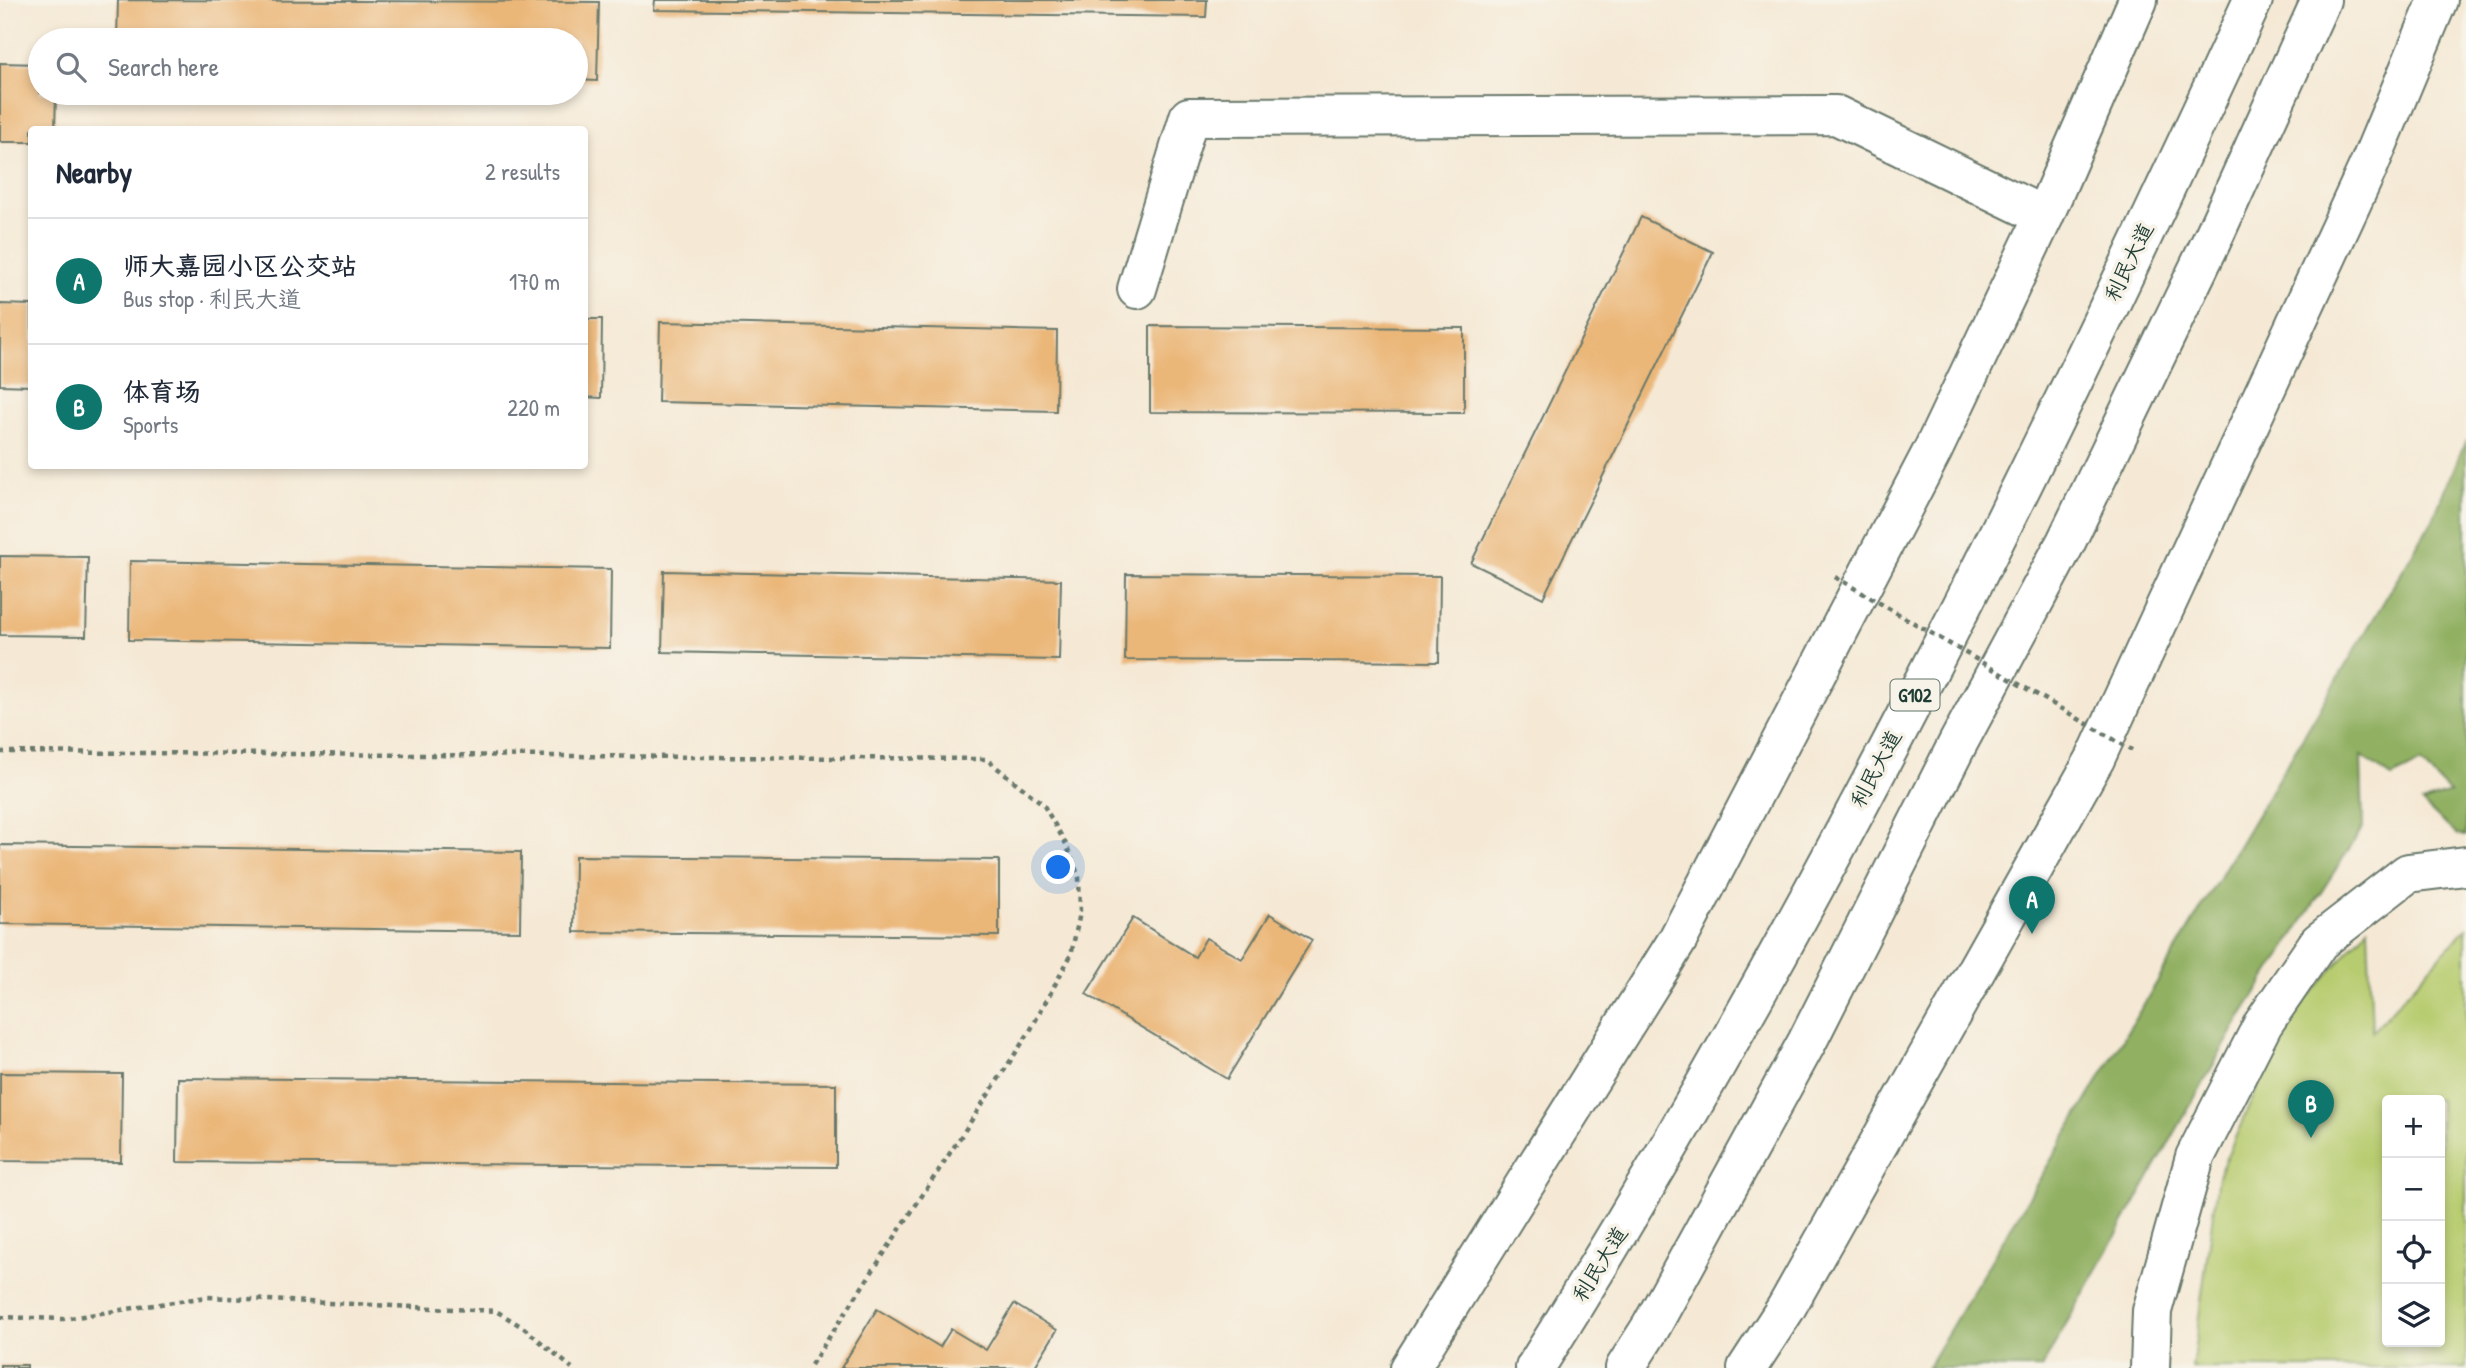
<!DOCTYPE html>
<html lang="en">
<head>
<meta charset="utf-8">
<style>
  body { margin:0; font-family:"Patrick Hand","LXGW WenKai TC",sans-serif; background:#f2f2f3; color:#1f2937 }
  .controls { position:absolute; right:21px; bottom:21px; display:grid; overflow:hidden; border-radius:7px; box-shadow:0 4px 10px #0003 }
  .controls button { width:63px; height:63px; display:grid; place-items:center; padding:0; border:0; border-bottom:2px solid #e0e1e3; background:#fff; color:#1f2937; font:35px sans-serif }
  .you { position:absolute; left:1059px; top:868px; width:24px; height:24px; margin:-18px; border:5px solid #fff; border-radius:50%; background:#1a73e8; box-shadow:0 0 0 10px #1a73e833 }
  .badge { display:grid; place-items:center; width:46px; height:46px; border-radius:50%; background:#0f766e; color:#fff; font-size:23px; font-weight:700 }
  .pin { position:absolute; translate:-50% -58px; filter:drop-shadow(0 2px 4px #0008) }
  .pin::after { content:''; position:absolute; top:37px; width:24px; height:21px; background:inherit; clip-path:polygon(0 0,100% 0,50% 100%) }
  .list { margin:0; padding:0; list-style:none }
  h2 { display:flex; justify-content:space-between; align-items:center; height:91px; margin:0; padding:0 28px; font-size:30px }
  h2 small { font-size:23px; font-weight:400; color:#747a83 }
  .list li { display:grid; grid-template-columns:46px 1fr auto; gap:21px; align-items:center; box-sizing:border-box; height:126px; padding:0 28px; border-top:2px solid #e0e1e3 }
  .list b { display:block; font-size:26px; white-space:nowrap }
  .list p { margin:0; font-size:23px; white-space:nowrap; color:#747a83 }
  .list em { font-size:23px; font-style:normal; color:#747a83 }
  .icon { flex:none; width:38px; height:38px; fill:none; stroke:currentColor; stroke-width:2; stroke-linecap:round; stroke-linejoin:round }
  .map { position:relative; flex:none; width:2466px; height:1368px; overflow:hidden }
  .search { position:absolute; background:#fff; box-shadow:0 4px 10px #0003; left:28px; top:28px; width:560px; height:77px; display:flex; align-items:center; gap:18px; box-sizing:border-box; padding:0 24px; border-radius:38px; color:#747a83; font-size:26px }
  .panel { position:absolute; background:#fff; box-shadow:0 4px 10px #0003; left:28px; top:126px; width:560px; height:343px; border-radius:7px }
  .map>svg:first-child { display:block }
  .green { fill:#b7cc70; stroke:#6b8452; stroke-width:2; fill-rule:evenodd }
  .forest { fill:#91b062; stroke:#58764b; stroke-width:2 }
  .building { fill:#ebb779 }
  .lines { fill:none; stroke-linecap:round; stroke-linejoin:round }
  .minor-casing { stroke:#6a796c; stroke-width:42 }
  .highway-casing { stroke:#6a796c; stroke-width:42 }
  .path { stroke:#6a796c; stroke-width:4.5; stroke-dasharray:5 5; stroke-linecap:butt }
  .minor { stroke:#fff; stroke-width:38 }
  .highway { stroke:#fff; stroke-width:38 }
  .path-bridge { stroke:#6a796c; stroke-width:4.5; stroke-dasharray:5 5; stroke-linecap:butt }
  .labels { text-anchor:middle; stroke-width:7; stroke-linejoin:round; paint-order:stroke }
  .shield { fill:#f7f3e8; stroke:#60746a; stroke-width:2 }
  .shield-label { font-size:19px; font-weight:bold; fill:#1f3d34 }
  .street-label { font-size:21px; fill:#1f3d34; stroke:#f7f3e8 }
</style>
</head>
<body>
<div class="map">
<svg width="2466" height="1368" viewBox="0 0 2466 1368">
  <rect width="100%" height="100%" fill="#f7f3e8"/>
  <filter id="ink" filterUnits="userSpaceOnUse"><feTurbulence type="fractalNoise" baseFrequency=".0143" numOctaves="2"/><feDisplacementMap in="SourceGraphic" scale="14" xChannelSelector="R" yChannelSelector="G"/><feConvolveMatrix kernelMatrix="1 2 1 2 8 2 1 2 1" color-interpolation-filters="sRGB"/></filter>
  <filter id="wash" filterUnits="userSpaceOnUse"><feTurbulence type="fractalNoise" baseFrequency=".00686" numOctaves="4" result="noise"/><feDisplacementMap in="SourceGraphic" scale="28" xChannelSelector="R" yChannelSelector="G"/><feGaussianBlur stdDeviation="1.57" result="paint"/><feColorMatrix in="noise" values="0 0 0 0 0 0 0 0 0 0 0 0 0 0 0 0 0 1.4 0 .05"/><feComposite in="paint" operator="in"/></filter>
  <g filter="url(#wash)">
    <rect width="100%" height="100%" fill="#f5e9d5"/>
    <!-- green -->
    <path class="green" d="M2368 928 2372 1032 2466 928V1368H2192L2218 1176 2287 1021ZM2387 1100H2440V1342H2387Z"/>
    <!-- forest -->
    <path class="forest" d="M2466 440V836L2457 835 2422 803 2450 793 2421 763 2392 777 2361 756 2363 827 2239 1020 2041 1368H1927L2433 519Z"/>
    <g id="blocks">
      <!-- building -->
      <g class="building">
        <path d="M118 0 599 2 597 81 576 80V40H117Z"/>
        <path d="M655 0H1207L1206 17 654 10Z"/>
        <path d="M0 63 40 64V93H56L55 130H32V142H0Z"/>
        <path d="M1641 217 1713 252 1543 598 1471 563Z"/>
        <path d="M0 304 32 305V386L0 385Z"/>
        <path d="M584 319H602L601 398 584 397Z"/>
        <path d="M660 322 1057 331 1056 411 658 402Z"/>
        <path d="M1150 326 1464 328V413L1150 412Z"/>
        <path d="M0 556 88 557 86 636 0 635Z"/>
        <path d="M130 561 611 569 610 648 129 640Z"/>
        <path d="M664 571 1061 580 1059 660 662 652Z"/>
        <path d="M1126 574 1440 576 1439 662 1125 660Z"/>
        <path d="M0 845 521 852 520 931 0 924Z"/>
        <path d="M575 856 999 860V936L574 932Z"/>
        <path d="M1270 914 1312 940 1227 1079 1086 994 1133 918 1195 957 1206 938 1242 959Z"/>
        <path d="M0 1073 122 1074 121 1162 0 1161Z"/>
        <path d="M178 1078 836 1084V1167L177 1162Z"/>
        <path d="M1014 1304 1057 1330 1034 1368H841L877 1309 940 1347 951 1329 986 1350Z"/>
        <rect x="0" y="1365" width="27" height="3"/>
      </g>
    </g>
  </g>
  <g filter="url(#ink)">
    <use href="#blocks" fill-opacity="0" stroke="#6a796c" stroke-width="2"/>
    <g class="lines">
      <defs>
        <g id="minor">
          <path d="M1137 289 1189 117 1836 115 2044 216"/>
          <path d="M2150 1368 2152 1311 2195 1157 2263 1024 2319 942 2408 873 2466 866"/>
        </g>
        <g id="highway">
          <path d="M1410 1368 1677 941 1933 450 2044 216 2138 0"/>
          <path d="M1535 1368C1809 932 2038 467 2253 0"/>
          <path d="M1625 1368 1651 1327 1807 1042 1958 743 2066 542 2212 240 2321 0"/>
          <path d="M1747 1368 1786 1308 2095 759 2370 163 2438 0"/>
        </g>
      </defs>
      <!-- minor casing -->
      <use href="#minor" class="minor-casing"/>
      <!-- highway casing -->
      <use href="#highway" class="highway-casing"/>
      <!-- path -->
      <g class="path">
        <path d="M0 752 986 759 1043 804 1066 844 1079 877 1080 913 1071 955 1030 1031 809 1368"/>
        <path d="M0 1317 63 1319 206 1297 496 1311 524 1328 572 1368"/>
      </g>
      <!-- minor -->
      <use href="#minor" class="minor"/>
      <!-- highway -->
      <use href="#highway" class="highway"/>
      <!-- path-bridge -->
      <path class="path-bridge" d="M1835 577 2132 750"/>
    </g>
  </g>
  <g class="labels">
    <!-- shield labels -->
    <rect class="shield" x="1890.5" y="679.5" width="49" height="31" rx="5"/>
    <g class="shield-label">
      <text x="1915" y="702">G102</text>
    </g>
    <!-- street labels -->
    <g class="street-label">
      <text transform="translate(2129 262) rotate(-64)" y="7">利民大道</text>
      <text transform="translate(1876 769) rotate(-62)" y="7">利民大道</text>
      <text transform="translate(1600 1264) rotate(-58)" y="7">利民大道</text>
    </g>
  </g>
</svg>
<div class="controls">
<button>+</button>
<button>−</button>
<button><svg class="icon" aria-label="locate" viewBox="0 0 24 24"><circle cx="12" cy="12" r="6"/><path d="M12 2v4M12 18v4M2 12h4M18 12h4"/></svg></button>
<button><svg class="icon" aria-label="layers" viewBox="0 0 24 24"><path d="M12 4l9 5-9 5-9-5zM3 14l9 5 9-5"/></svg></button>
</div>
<div class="you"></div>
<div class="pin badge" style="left:2032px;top:934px">A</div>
<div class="pin badge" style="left:2311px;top:1138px">B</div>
<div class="search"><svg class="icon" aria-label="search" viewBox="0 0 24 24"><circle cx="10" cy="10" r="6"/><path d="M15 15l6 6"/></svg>Search here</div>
<section class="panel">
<h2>Nearby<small>2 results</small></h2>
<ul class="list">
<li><span class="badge">A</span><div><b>师大嘉园小区公交站</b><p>Bus stop · 利民大道</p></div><em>170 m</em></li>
<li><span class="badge">B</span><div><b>体育场</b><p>Sports</p></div><em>220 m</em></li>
</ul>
</section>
</div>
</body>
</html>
